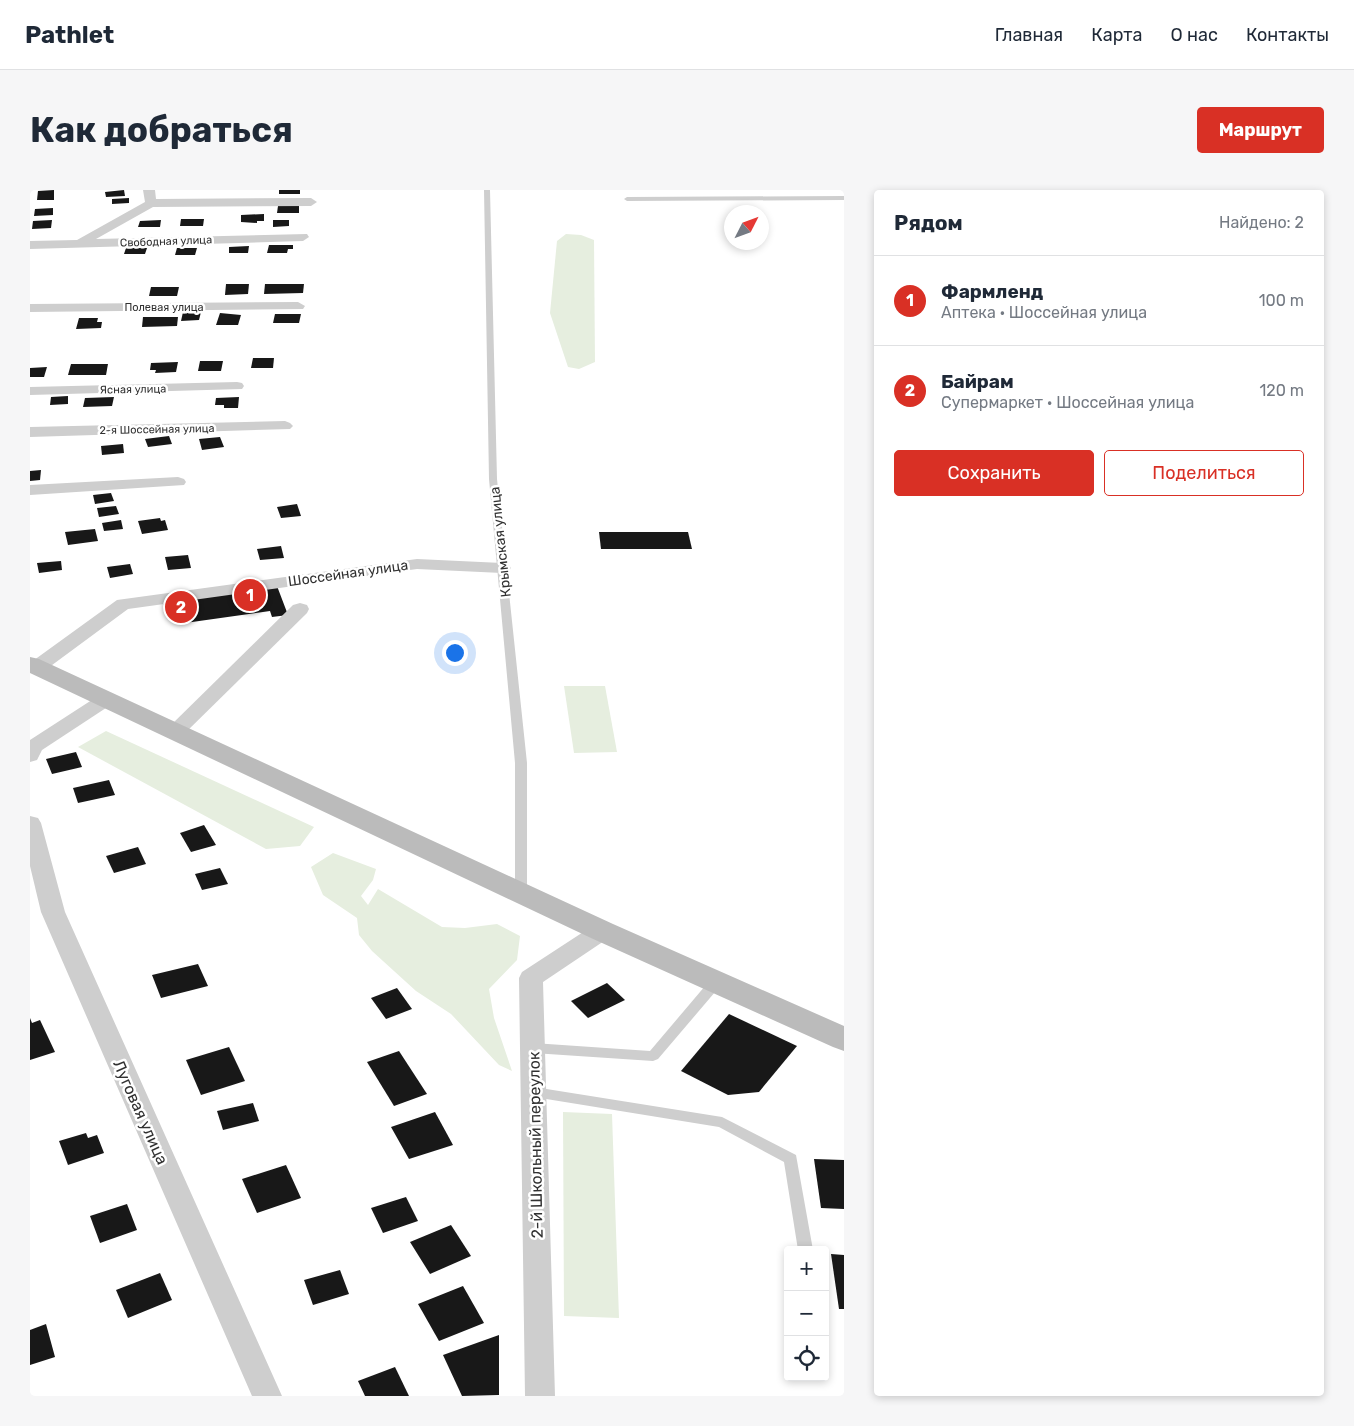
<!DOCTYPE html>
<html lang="ru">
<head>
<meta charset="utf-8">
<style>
  body { margin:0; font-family:Rubik,sans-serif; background:#f6f6f7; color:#1f2937 }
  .controls { position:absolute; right:15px; bottom:15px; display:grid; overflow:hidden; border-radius:5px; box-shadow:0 2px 8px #0003 }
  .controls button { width:45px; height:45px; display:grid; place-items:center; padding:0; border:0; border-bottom:1px solid #e0e1e3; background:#fff; color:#1f2937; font:25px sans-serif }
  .compass { position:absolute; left:694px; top:15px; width:45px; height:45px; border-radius:50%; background:#fff; box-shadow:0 2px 8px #0003; rotate:48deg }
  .you { position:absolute; left:424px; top:462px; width:18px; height:18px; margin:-12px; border:4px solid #fff; border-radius:50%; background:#1a73e8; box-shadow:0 0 0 8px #1a73e833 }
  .badge { display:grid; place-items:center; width:32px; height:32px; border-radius:50%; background:#d93025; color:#fff; font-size:16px; font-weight:700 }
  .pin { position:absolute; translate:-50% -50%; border:2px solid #fff; box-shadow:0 1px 5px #0006 }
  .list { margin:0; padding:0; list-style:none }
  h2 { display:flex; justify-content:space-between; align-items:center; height:65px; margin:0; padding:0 20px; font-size:21px }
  h2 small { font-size:16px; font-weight:400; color:#747a83 }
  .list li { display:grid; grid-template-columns:32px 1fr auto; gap:15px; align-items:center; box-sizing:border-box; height:90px; padding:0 20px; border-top:1px solid #e0e1e3 }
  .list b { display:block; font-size:19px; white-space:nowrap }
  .list p { margin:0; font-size:16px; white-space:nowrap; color:#747a83 }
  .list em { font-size:16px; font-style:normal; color:#747a83 }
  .actions { display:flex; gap:10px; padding:15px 20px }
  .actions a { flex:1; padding:11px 0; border:1px solid #d93025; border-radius:5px; text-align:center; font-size:18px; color:#d93025 }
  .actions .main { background:#d93025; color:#fff }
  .icon { flex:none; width:28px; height:28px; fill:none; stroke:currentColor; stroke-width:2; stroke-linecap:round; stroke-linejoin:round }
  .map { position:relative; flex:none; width:814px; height:1206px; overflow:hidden; border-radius:5px }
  header { display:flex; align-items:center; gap:30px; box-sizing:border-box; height:70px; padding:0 25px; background:#fff; border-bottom:1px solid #e0e1e3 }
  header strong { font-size:24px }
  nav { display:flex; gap:28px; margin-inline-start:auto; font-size:18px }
  .intro { display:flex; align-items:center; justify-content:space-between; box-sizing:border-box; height:120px; padding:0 30px }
  h1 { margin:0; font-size:35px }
  .button { padding:12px 22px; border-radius:5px; background:#d93025; color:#fff; font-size:18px; font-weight:700 }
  main { display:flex; gap:30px; padding:0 30px }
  aside { flex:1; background:#fff; border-radius:5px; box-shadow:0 2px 8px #0003 }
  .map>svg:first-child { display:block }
  .green { fill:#e6eedf }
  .building { fill:#181818 }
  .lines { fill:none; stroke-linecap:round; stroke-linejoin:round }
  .service { fill:#cecece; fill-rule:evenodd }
  .minor { fill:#cecece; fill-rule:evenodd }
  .secondary { fill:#bbb; fill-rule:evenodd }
  .labels { text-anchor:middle; stroke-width:5; stroke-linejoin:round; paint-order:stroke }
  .far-street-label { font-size:11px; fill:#313131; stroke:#fff }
  .street-label { font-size:14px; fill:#313131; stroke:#fff }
  .near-street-label { font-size:16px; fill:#313131; stroke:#fff }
</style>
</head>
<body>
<header>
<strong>Pathlet</strong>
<nav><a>Главная</a><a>Карта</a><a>О нас</a><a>Контакты</a></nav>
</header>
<div class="intro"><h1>Как добраться</h1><a class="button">Маршрут</a></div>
<main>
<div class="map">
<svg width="814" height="1206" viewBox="0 0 814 1206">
  <rect width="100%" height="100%" fill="#fff"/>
  <!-- green -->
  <g class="green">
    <path d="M536 44 551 45 564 50 565 172 549 179 538 177 520 123 527 51Z"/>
    <path d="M534 496H575L587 562 544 563Z"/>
    <path d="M76 541 284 637 270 656 236 659 48 557Z"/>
    <path d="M303 663 346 679 343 690 331 706 338 715 348 699 412 737 435 738 467 734 490 746 487 770 459 799 464 828 482 881 469 875 421 824 386 801 342 761 329 745 327 728 293 705 281 677Z"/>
    <path d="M533 922 582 924 589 1128 534 1126Z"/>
  </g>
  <!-- building -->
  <g class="building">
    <path d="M24 0V10H7L8 1Z"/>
    <path d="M94 0 95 6 76 7 75 2Z"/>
    <rect x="249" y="0" width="21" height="4"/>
    <path d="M99 8V13L82 14V9Z"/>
    <path d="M269 15V23H247L248 16Z"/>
    <path d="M23 18V25L4 26 5 19Z"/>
    <path d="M234 24V31H227V33L211 32V25Z"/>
    <path d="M151 29H174L173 36H150Z"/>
    <path d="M22 30 21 38 2 39 3 31Z"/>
    <path d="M131 30 130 37H108L110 31Z"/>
    <path d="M243 30H259V36L243 37Z"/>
    <path d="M239 55H263V59H258L257 63H237Z"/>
    <path d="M219 56 218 63H199V57Z"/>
    <path d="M96 58H117L115 64H94Z"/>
    <path d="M147 58H167L165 65H145Z"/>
    <path d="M196 94H219L218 104 195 105Z"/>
    <path d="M235 94H274L273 103 234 104Z"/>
    <path d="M121 97H149L147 106H119Z"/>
    <path d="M153 122H171L169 130 151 131Z"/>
    <path d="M190 123 211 125 208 135H186Z"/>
    <path d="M245 124H271L269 133H243Z"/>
    <path d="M113 127H148L147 136 112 137Z"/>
    <path d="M49 128H68L67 132H72L71 138 46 139Z"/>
    <path d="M223 168H244L243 178H221Z"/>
    <path d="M170 171H193L191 181H168Z"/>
    <path d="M148 172 146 182 125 183 126 180H120L121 173Z"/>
    <path d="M41 174H78L76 185H38Z"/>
    <path d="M17 177 14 187H0V178Z"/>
    <path d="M38 206V214L20 215 21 207Z"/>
    <path d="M84 207 82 216 53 217 55 208Z"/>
    <path d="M209 207 208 218H194V215H185L186 208Z"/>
    <path d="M139 246 142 254 118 257 115 249Z"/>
    <path d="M190 247 194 257 172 260 169 249Z"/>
    <path d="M93 254 94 263 72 265 71 256Z"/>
    <path d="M11 280 10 290 0 291V281Z"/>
    <path d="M81 303 84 311 65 314 63 305Z"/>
    <path d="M267 314 271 326 251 328 247 317Z"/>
    <path d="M86 316 89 324 69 327 67 318Z"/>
    <path d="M130 328 131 331 135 330 138 340 112 344 108 331Z"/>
    <path d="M91 330 93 339 74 341 72 333Z"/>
    <path d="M65 339 68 351 38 355 35 342Z"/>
    <path d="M569 342H658L662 359H571Z"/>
    <path d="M251 356 254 368 230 370 227 359Z"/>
    <path d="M158 365 161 378 138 380 135 367Z"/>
    <path d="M31 371 32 380 9 383 7 373Z"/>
    <path d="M100 374 103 384 80 388 77 377Z"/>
    <path d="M247 396 258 425 242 427 240 421 155 433 136 425 133 411Z"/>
    <path d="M46 562 52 577 22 584 16 569Z"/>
    <path d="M79 590 85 605 48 613 43 598Z"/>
    <path d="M174 635 186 655 161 662 150 643Z"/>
    <path d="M108 657 116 674 84 683 76 666Z"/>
    <path d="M190 678 198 694 172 700 165 684Z"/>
    <path d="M168 774 178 796 131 808 122 785Z"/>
    <path d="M577 793 595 810 558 828 541 811Z"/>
    <path d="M367 798 382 819 356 829 341 808Z"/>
    <path d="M699 824 767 856 729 902 698 905 651 881Z"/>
    <path d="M0 828 2 833 10 830 25 862 0 870Z"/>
    <path d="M199 857 215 891 171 905 156 870Z"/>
    <path d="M369 861 397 904 364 916 337 872Z"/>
    <path d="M223 913 229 931 193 940 187 921Z"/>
    <path d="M405 922 423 955 379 969 361 937Z"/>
    <path d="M56 943 58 948 67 945 74 963 38 975 29 951Z"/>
    <path d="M784 969 814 970V1019L791 1018Z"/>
    <path d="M256 975 271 1008 227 1023 212 989Z"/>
    <path d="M376 1007 388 1031 353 1043 341 1018Z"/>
    <path d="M97 1014 107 1040 70 1053 60 1026Z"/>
    <path d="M421 1035 441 1066 400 1084 380 1052Z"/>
    <path d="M801 1064 814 1065V1119H809Z"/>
    <path d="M310 1080 319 1104 283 1115 274 1090Z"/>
    <path d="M130 1083 142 1110 98 1128 86 1100Z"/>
    <path d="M433 1096 454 1133 409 1151 388 1114Z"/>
    <path d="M16 1134 25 1167 0 1175V1140Z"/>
    <path d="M469 1145V1205L432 1206 413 1165Z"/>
    <path d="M365 1177 379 1206H335L328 1191Z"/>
  </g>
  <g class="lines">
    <!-- service -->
    <g class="service">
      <path d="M454 0H460L467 289 497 573V703L491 707 485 703V573L459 289Z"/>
      <path d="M814 6V10L597 11 594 9 597 7Z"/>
      <path d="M686 788 691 789 692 792 691 795 628 869 623 871 503 863 498 861 496 858 498 855 503 853 620 861 681 789Z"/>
      <path d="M504 897 692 927 766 965 783 1060H768L754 972 689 937 504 907 499 906 497 902 499 898Z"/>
    </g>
    <!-- minor -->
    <g class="minor">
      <path d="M113 0H125L126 9 281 8 287 12 281 16 123 17 66 49 277 44 279 47 273 51 0 59V51L47 50 115 12Z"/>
      <path d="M268 112 275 116 273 119 0 122V114Z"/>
      <path d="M207 192 212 193 214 196 212 199 0 205V197Z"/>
      <path d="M255 231 260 233 263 236 260 239 0 247V237Z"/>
      <path d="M148 287 154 289 156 292 154 295 0 305V295Z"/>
      <path d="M387 369 472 373 478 374 481 378 478 382 472 383 387 379 98 419 14 481 7 483 0 481V473L87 410Z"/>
      <path d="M270 413 277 415 279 419 277 423 152 546 145 548 138 546 135 542 138 538 263 415Z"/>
      <path d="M75 504 82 506 85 510 82 514 12 560 7 570 0 572V550L68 506Z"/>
      <path d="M0 626 8 628 11 633 35 722 252 1206H222L11 722 0 676Z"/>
      <path d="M572 733 580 735 584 741 580 747 513 792 525 1206H495L489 788 492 782 564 735Z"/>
    </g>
    <!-- secondary -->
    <path class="secondary" d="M0 467 9 469 583 734 814 836V861L803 857 561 748 0 483Z"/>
  </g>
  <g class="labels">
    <!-- far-street labels -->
    <g class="far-street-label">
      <text transform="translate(136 51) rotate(-2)" y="4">Свободная улица</text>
      <text x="134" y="121">Полевая улица</text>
      <text transform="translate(103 199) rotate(-1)" y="4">Ясная улица</text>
      <text transform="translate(127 239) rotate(-1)" y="4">2-я Шоссейная улица</text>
    </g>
    <!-- street labels -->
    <g class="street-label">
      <text transform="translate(470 352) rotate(-96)" y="5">Крымская улица</text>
      <text transform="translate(318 383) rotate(-8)" y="5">Шоссейная улица</text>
    </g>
    <!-- near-street labels -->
    <g class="near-street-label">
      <text transform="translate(111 922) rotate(66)" y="6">Луговая улица</text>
      <text transform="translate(505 955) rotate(-91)" y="6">2-й Школьный переулок</text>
    </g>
  </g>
</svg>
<div class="controls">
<button>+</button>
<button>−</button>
<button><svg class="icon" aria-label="locate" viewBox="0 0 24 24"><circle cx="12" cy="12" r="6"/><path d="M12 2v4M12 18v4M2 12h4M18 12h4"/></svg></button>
</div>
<svg class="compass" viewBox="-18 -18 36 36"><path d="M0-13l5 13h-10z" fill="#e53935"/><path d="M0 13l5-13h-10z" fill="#747a83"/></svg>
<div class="you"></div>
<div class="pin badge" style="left:220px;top:405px">1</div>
<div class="pin badge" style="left:151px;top:417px">2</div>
</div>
<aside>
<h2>Рядом<small>Найдено: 2</small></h2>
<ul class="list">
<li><span class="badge">1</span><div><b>Фармленд</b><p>Аптека · Шоссейная улица</p></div><em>100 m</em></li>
<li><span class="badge">2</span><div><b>Байрам</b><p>Супермаркет · Шоссейная улица</p></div><em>120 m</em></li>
</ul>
<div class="actions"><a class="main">Сохранить</a><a>Поделиться</a></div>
</aside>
</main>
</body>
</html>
